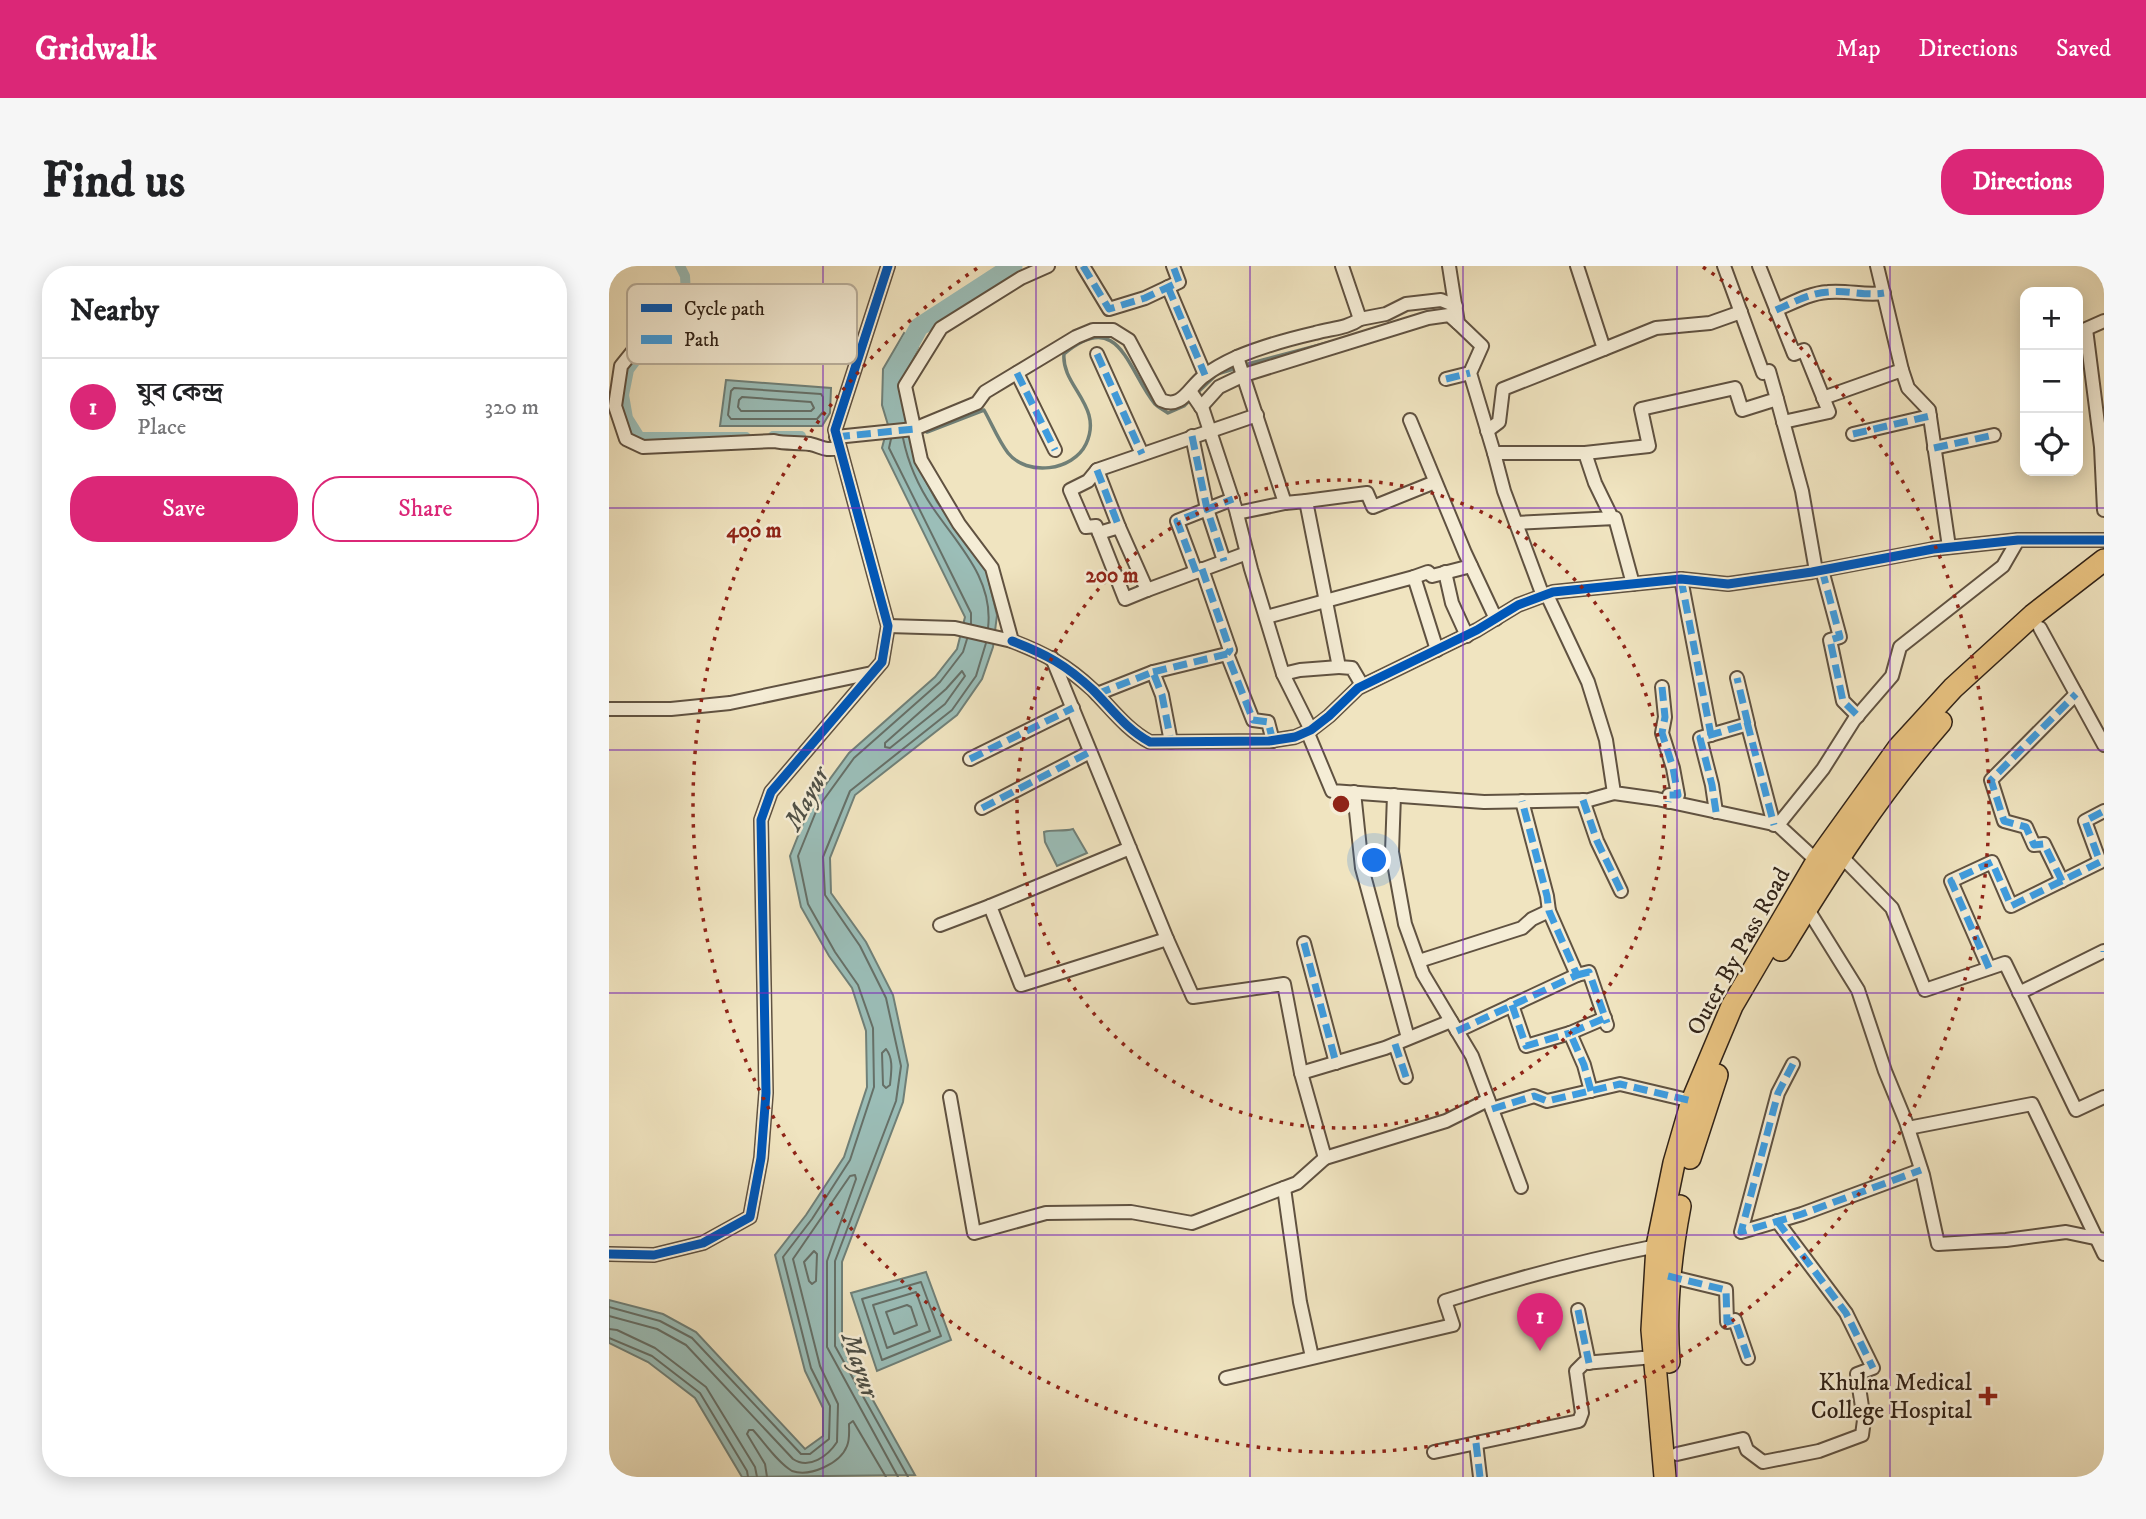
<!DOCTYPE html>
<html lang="en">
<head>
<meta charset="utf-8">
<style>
  body { margin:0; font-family:"IM FELL DW Pica","Noto Serif Bengali",serif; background:#f6f6f6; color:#202124 }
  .controls { position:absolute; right:21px; top:21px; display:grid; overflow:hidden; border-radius:14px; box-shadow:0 4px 18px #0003 }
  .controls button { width:63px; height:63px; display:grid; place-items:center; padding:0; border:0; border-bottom:2px solid #e0e0e0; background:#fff; color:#202124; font:35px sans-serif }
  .you { position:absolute; left:766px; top:595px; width:24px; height:24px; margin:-18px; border:5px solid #fff; border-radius:50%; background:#1a73e8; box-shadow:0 0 0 10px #1a73e833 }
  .badge { display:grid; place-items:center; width:46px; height:46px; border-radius:50%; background:#db2777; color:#fff; font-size:23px; font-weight:700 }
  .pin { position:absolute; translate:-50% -58px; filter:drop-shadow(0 2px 4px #0008) }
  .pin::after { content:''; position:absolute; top:37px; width:24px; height:21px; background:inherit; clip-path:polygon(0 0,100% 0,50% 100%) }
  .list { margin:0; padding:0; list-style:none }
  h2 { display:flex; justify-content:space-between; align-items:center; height:91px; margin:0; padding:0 28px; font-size:30px }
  h2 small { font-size:23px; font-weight:400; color:#757577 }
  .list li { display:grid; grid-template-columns:46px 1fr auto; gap:21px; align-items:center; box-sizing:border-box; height:98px; padding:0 28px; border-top:2px solid #e0e0e0 }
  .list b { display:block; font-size:26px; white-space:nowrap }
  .list p { margin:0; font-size:23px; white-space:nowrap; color:#757577 }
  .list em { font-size:23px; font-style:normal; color:#757577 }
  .actions { display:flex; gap:14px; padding:21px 28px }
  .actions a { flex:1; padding:16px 0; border:2px solid #db2777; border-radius:28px; text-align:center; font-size:24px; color:#db2777 }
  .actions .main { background:#db2777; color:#fff }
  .icon { flex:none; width:38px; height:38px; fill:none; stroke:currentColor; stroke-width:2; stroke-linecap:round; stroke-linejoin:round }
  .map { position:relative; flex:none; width:1495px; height:1211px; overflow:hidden; border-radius:28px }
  header { display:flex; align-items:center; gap:42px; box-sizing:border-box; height:98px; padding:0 35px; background:#db2777; color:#fff }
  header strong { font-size:33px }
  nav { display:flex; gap:38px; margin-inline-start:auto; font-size:24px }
  .intro { display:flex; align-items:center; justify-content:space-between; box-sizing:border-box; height:168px; padding:0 42px }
  h1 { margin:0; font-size:49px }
  .button { padding:18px 32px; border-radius:28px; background:#db2777; color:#fff; font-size:24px; font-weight:700 }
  main { display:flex; gap:42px; padding:0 42px }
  aside { flex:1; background:#fff; border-radius:28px; box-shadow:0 4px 18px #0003 }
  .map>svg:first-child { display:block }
  .water { fill:#9bbeb8; stroke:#708078; stroke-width:2 }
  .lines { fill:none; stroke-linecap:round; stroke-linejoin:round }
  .shore { stroke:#667068; stroke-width:2 }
  .stream { stroke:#708078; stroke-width:3.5 }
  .canal { stroke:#9bbeb8; stroke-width:10 }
  .river { stroke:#9bbeb8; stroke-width:19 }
  .minor-casing { stroke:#605241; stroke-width:16 }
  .primary-casing { stroke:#302217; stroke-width:24 }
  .minor { stroke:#f5edd6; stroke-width:12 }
  .primary { stroke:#e8c280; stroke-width:21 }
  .quiet { stroke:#3e9cdf; stroke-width:7; stroke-dasharray:14 7; stroke-linecap:butt }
  .cycleway-casing { stroke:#f5edd6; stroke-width:13 }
  .cycleway { stroke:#0057b8; stroke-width:9 }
  .grid { fill:none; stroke:#7b2cbf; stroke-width:2; stroke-opacity:0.55 }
  .ring { fill:none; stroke:#8f2418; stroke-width:3.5; stroke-dasharray:3.5 7 }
  .poi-dot { fill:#8f2418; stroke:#f5edd6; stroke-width:2.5 }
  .labels { text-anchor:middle; stroke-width:5; stroke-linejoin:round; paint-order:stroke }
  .street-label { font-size:24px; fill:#302217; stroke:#f5edd6 }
  .poi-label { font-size:24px; fill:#302217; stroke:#f5edd6; text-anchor:end }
  .water-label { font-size:26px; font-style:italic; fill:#505147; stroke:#f5edd6 }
  .key { fill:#f5edd6; stroke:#bab09d; stroke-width:2 }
  .key-label { font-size:19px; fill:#302217 }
  .centre { fill:#8f2418; stroke:#f5edd6; stroke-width:3.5 }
  .ring-label { font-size:21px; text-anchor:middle; font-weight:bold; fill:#8f2418; stroke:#f5edd6; stroke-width:5; stroke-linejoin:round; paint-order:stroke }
</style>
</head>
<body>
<header>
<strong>Gridwalk</strong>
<nav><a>Map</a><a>Directions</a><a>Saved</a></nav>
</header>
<div class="intro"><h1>Find us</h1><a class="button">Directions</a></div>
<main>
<aside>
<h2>Nearby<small></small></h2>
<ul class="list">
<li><span class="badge">1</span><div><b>যুব কেন্দ্র</b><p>Place</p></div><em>320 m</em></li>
</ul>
<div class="actions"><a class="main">Save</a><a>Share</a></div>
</aside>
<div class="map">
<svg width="1495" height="1211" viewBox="0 0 1495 1211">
  <rect width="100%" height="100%" fill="#f0e4c0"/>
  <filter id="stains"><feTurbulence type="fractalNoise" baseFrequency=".00286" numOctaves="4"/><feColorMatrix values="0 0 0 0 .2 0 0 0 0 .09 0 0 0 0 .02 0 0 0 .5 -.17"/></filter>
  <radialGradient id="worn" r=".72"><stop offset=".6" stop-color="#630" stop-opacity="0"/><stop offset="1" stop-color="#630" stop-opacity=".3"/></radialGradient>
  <!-- water -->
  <g class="water">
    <path d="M295 67 309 81 291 119 306 195 328 236 377 304 388 349 384 381 373 413 348 449 246 529 221 592 222 627 257 676 284 729 299 799 294 836 233 996V1079L306 1209 133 1211 86 1132 39 1096 0 1077V1034L54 1048 87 1066 196 1183 214 1170V1142L196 1105 166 989 197 949 235 891 258 821 257 765 243 722 220 690 192 641 181 590 201 540 240 487 326 411 348 383 356 351 273 182 279 159 273 139 274 103Z"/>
    <path d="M117 114 222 122 221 147 213 160H111Z"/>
    <path d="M464 563 478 587 448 600 436 576 435 566C445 563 453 566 464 563Z"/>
    <path d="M317 1006 342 1074 268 1105 242 1027Z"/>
  </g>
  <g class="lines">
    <!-- shore -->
    <g class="shore">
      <path d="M125 122 212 128 214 131V146L208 153H122L119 149 122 125Z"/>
      <path d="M133 131 202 136 205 142 202 145H132L129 141 130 134Z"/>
      <path d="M294 172C299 197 309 220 324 242 349 279 385 313 379 362"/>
      <path d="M282 173 280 182 362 347V358"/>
      <path d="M353 405 356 410 336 438 281 482 276 481V477L337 423Z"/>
      <path d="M277 783C285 793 282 807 281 819L277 822 274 819 273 787Z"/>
      <path d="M205 985 208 988 207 1015 203 1018 200 1015 195 996Z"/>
      <path d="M312 1016 332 1070 273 1094 253 1033Z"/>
      <path d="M307 1026 321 1065 278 1082 264 1039Z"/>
      <path d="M298 1039 302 1041 308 1059 285 1068 277 1046Z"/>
      <path d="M0 1041 51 1055 83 1072 192 1188H201L220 1173 221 1140 202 1102 174 991 203 953 241 894 265 821 264 762 249 719 226 686 199 638 189 590 208 543 245 492 331 416 354 386 358 373"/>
      <path d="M0 1050 48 1063 77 1079 184 1193C200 1204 219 1190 228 1176L229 1138 211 1100 184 993 241 910 246 909 247 913 218 995V1081L289 1211"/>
      <path d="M0 1063 8 1064 46 1082 97 1121 146 1201 148 1211"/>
      <path d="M0 1072 43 1090 91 1127 138 1205 139 1211"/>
      <path d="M158 1211 156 1198 138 1168 140 1164H144C156 1177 168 1196 183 1205 201 1211 231 1198 238 1180 241 1173 240 1165 240 1158L244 1155 277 1211"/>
      <path d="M299 1211 226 1080V995L287 835 292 800 277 732 251 680 216 629 214 591 241 525 343 444 367 410 377 377"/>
    </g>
    <!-- stream -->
    <g class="stream">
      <path d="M635 99 722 76"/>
      <path d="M588 127 608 108 628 102"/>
      <path d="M318 166 375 144C383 158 389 174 399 187 418 211 464 205 477 178 495 140 452 120 455 88 511 41 519 106 546 138 549 141 555 144 559 147L575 140 582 133"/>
    </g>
    <!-- canal -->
    <g class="canal">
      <path d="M71 0 76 10 77 28 20 104 15 129 19 152 31 171H137"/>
      <path d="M164 170H192"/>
    </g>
    <!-- river -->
    <path class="river" d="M290 98 310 61 404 0"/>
    <defs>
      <g id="minor">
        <path d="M474 0 500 43 536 32 570 16 564 0"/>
        <path d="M840 0 849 57 873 80 861 107 885 187H976L1040 180 1032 143 1126 122 1133 144 1168 133 1160 105 1154 107 1115 0"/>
        <path d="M1150 0 1185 88 1195 84 1220 146 1174 156"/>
        <path d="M559 21 596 109"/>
        <path d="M1167 44C1183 37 1201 27 1219 26 1239 24 1256 30 1275 27"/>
        <path d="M751 53 777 48 797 38 832 34 847 40"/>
        <path d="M49 54 12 100 6 140 17 173 34 181 165 175C177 178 189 176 201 178 214 181 215 185 230 182"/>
        <path d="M1495 55 1477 63 1492 181 1495 244"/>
        <path d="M995 83 1047 62 1101 57 1132 46"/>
        <path d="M488 88 533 188"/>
        <path d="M628 91 676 237 628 247"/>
        <path d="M1293 104 1299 122 1320 144 1340 281"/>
        <path d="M408 107 446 184"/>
        <path d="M837 113 861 107"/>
        <path d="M581 125 594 144 627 244 642 303 674 408 702 464"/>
        <path d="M1214 132 1293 104 1268 0"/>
        <path d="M1168 133 1193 225 1207 305"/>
        <path d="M592 141 610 121 635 109 819 52 840 49 849 57"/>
        <path d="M801 154 856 287 887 353"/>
        <path d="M878 165 890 156 894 123 995 83 968 0"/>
        <path d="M1244 168 1321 150"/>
        <path d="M583 170 598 243 615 295"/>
        <path d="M227 171 305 163 368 137 376 126 467 71 484 64H504L520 74 552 134C573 144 580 121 595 110 604 103 617 96 628 91 652 81 680 73 706 67 723 62 737 63 751 53L733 0"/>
        <path d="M1325 182 1385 169"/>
        <path d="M885 187 895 225 934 330"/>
        <path d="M976 187 986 217 1003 252"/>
        <path d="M488 204 510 261"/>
        <path d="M697 235 758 227 764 241 826 216"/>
        <path d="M676 237 697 235 730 401 743 402 753 419"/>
        <path d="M907 257 1006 252 1024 318"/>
        <path d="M490 267 516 333 538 324"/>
        <path d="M638 287 538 324 510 261 490 267 487 260 477 261 461 224 479 215 488 204 648 149"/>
        <path d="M593 303 621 384 618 388"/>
        <path d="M1213 304 1231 371 1221 374 1234 435 1249 450"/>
        <path d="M587 306 568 255 624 233"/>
        <path d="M836 306 843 337 858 370"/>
        <path d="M805 311 819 306 823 310 862 300"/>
        <path d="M1072 313 1102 469"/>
        <path d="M938 329 979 416 997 474 1005 527 1048 533 1169 559 1208 595"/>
        <path d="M657 351 805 311 828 384"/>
        <path d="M279 360 346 362 403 375 383 302 350 258 312 194 296 120 332 62 412 12 439 0"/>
        <path d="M1431 362 1495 479"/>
        <path d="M403 375C437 388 457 399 484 424 502 442 518 464 541 476L660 475 686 471 702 464 720 450 749 422 868 364 909 339 944 326 1072 313 1119 318 1203 306 1324 283 1409 274H1495"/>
        <path d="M443 392 558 673 412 719 381 640 521 582"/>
        <path d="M544 406 618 388 644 454 659 456 664 475"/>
        <path d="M674 408 691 404 730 401"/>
        <path d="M1053 421 1056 451 1053 467 1064 502 1069 529H1060V536"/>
        <path d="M488 428 544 406 553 429 562 476"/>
        <path d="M0 443H62L121 437 263 407"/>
        <path d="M1138 456 1165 559"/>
        <path d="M698 465 723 525 875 536 980 534 1005 527"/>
        <path d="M361 493 464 442"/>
        <path d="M745 526 753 602 799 772"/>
        <path d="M785 529 783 586 796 658 814 708 863 790 912 921"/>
        <path d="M974 534 988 575 1012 625"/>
        <path d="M373 542 481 486"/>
        <path d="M1107 546 1103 519 1091 472 1139 458 1128 412"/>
        <path d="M1169 559 1214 503 1245 454 1283 410 1291 381 1394 300 1409 274"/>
        <path d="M1231 589 1283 642 1316 724 1396 697 1467 844 1495 831"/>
        <path d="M1453 615 1435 578 1425 579 1417 561 1395 555 1382 514 1467 428"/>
        <path d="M1198 642 1249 724 1276 805 1297 856 1314 909 1329 978 1397 974 1457 966 1495 974"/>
        <path d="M331 659 381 640"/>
        <path d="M558 673 584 731 675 718 692 807 716 892 837 855 879 834"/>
        <path d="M695 677 727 797"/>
        <path d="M810 695 913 662 923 653 940 645"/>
        <path d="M1380 702 1342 615 1383 596 1402 640 1491 596 1476 555 1495 545"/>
        <path d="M968 709 980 706 998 759"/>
        <path d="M1410 727 1495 685"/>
        <path d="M903 739 917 780 961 767"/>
        <path d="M848 765 968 709 940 645 938 630 913 535"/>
        <path d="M786 778 797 811"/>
        <path d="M1184 798 1169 827 1132 966 1193 948 1312 904"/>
        <path d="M692 807 776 782 842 755"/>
        <path d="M982 825 975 799 961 767 996 752"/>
        <path d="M341 831 365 967 437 947 522 946 583 957 688 917 716 892"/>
        <path d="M883 843 925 830 938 835 1011 818 1083 835"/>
        <path d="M1299 862 1423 838 1495 988"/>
        <path d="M675 922 691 1036 703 1091"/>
        <path d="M0 988 45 989 94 977 141 951 152 892 157 827 152 554 162 526 273 396 279 360 226 164 279 0"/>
        <path d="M1059 1010 1117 1024 1118 1056 1126 1054 1139 1092"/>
        <path d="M969 1044 980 1097"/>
        <path d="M617 1112 844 1059 836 1035C905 1013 976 994 1048 980"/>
        <path d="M867 1177 871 1211"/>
        <path d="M825 1186 970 1155 973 1147 967 1105 975 1097 1045 1091"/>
        <path d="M1068 1188 1134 1173 1138 1184 1154 1196 1210 1185 1253 1169 1255 1154 1248 1108 1264 1102 1237 1047 1168 955"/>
      </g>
      <g id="primary">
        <path d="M1172 684C1220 605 1271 526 1332 456"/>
        <path d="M1081 892 1108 809"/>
        <path d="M1060 1096C1056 1043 1061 992 1071 940"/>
        <path d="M1056 1211 1043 1064 1048 980 1065 897 1083 835 1123 740 1208 595 1290 481 1344 422 1424 349 1495 294"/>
      </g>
    </defs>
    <!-- minor casing -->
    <use href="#minor" class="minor-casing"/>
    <!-- primary casing -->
    <use href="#primary" class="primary-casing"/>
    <!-- minor -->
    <use href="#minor" class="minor"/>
    <!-- primary -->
    <use href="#primary" class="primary"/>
    <!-- quiet -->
    <g class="quiet">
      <path d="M474 0 500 43 536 32 570 16 564 0"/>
      <path d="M559 21 596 109"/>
      <path d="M1167 44C1183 37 1201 27 1219 26 1239 24 1256 30 1275 27"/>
      <path d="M488 88 533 188"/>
      <path d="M408 107 446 184"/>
      <path d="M837 113 861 107"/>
      <path d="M1244 168 1321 150"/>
      <path d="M583 170 598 243 615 295"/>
      <path d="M227 171 305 163"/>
      <path d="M1325 182 1385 169"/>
      <path d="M488 204 510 261"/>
      <path d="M593 303 621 384 618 388"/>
      <path d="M1213 304 1231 371 1221 374 1234 435 1249 450"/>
      <path d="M587 306 568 255 624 233"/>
      <path d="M1072 313 1102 469"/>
      <path d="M544 406 618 388 644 454 659 456 664 475"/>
      <path d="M1053 421 1056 451 1053 467 1064 502 1069 529H1060L1059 536"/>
      <path d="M488 428 544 406 553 429 562 476"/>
      <path d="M1138 456 1165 559"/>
      <path d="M361 493 464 442"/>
      <path d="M974 534 988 575 1012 625"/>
      <path d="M373 542 481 486"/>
      <path d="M1107 546 1103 519 1091 472 1139 458 1128 412"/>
      <path d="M1453 615 1435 578 1425 579 1417 561 1395 555 1382 514 1467 428"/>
      <path d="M695 677 727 797"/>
      <path d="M1495 685V686"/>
      <path d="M1380 702 1342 615 1383 596 1402 640 1491 596 1476 555 1495 545"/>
      <path d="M968 709 980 706 998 757"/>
      <path d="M903 739 917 780 961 767"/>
      <path d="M848 765 968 709 940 645 938 630 913 535"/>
      <path d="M786 778 797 811"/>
      <path d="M1184 798 1169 827 1132 966 1193 948 1312 904"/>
      <path d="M982 825 975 799 961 767 996 752"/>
      <path d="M883 843 925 830 938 835 1011 818 1083 835"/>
      <path d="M1168 955 1237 1047 1264 1102"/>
      <path d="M1059 1010 1117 1024 1118 1056 1126 1054 1139 1092"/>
      <path d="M969 1044 980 1097"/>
      <path d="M867 1177 871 1211"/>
    </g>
    <defs>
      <g id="cycleway">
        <path d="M403 375C437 388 457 399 484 424 502 442 518 464 541 476L660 475 686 471 702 464 720 450 749 422 868 364 909 339 944 326 1072 313 1119 318 1203 306 1324 283 1409 274H1495"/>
        <path d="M0 988 45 989 94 977 141 951 152 892 157 827 152 554 162 526 273 396 279 360 226 164 279 0"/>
      </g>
    </defs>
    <!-- cycleway casing -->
    <use href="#cycleway" class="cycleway-casing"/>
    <!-- cycleway -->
    <use href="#cycleway" class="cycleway"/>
  </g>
  <!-- grid -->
  <path class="grid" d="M214 0V1211M427 0V1211M641 0V1211M854 0V1211M1068 0V1211M1281 0V1211M0 242H1495M0 484H1495M0 727H1495M0 969H1495"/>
  <!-- distance rings -->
  <g class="ring">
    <circle cx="732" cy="538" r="324"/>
    <path d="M1094 1A648 648 0 1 1 370 1"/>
  </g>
  <!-- markers -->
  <path class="poi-dot" d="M1375.5 1119.5h7v7h7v7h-7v7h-7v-7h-7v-7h7z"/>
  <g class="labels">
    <!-- street labels -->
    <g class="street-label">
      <text transform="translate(1129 685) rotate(-61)" y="8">Outer By Pass Road</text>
    </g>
    <!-- poi labels -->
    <g class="poi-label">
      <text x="1363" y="1124">Khulna Medical<tspan x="1363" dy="28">College Hospital</tspan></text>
    </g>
    <!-- water labels -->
    <g class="water-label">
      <text transform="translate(197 532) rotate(-62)" y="9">Mayur</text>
      <text transform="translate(252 1099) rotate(71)" y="9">Mayur</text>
    </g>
  </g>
  <!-- legend -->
  <rect x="18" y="18" width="230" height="80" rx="10" class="key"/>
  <rect x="32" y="38" width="31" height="8" fill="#0057b8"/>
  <rect x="32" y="69" width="31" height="9" fill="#3e9cdf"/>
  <g class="key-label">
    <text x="75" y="49">Cycle path</text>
    <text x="75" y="80">Path</text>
  </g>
  <circle cx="732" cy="538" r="10" class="centre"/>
  <g class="ring-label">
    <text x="145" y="271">400 m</text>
    <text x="503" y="316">200 m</text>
  </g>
  <rect width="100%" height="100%" filter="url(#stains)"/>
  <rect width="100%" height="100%" fill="url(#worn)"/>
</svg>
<div class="controls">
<button>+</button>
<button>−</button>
<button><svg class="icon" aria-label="locate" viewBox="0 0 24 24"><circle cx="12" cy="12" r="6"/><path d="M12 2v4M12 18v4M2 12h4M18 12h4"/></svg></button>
</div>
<div class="you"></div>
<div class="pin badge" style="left:931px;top:1085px">1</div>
</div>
</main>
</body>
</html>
